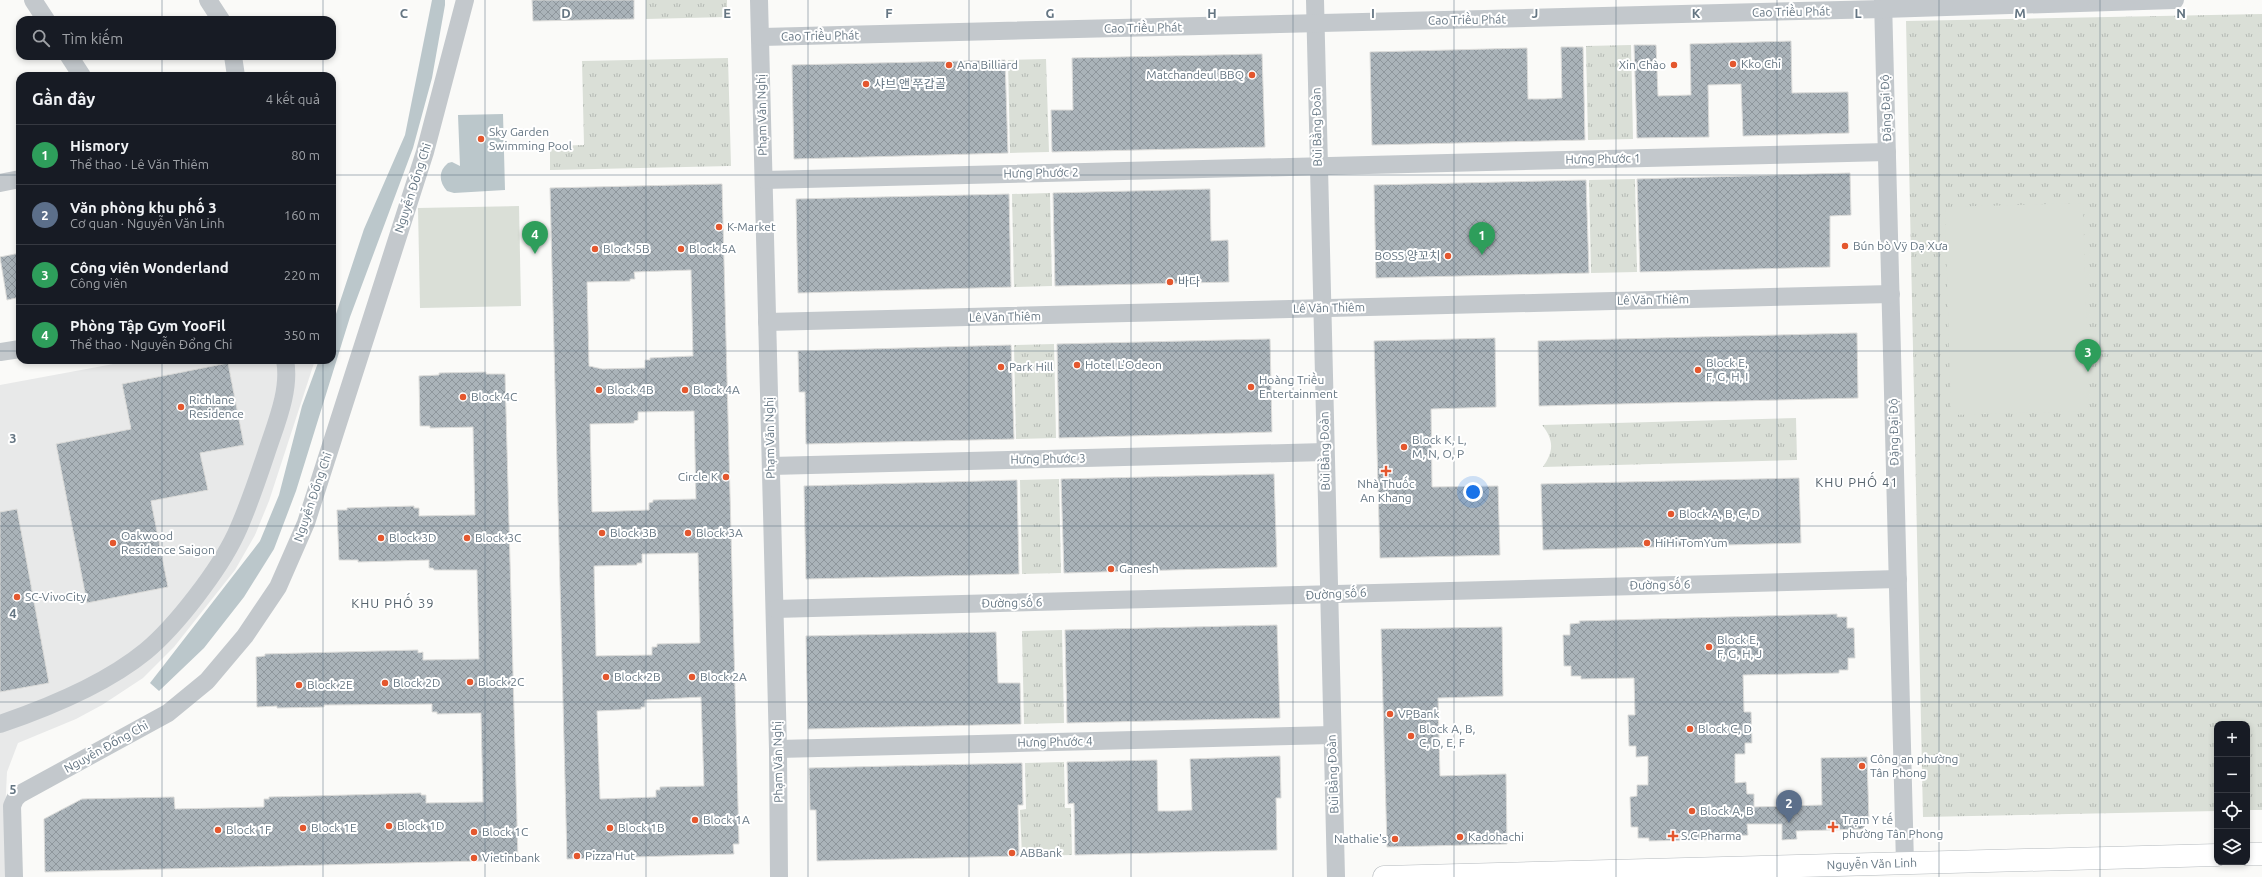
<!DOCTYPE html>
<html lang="vi">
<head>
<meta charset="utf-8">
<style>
  body { margin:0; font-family:Ubuntu,"Noto Sans KR",sans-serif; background:#20242c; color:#f1f3f6 }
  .controls { position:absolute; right:12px; bottom:12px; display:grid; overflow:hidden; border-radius:8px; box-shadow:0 2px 6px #0003 }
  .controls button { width:36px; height:36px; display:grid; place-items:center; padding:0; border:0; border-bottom:1px solid #363941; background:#171b24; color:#f1f3f6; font:20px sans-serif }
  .you { position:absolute; left:1473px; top:492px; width:14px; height:14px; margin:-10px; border:3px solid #fff; border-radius:50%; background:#1a73e8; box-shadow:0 0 0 6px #1a73e833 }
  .badge { display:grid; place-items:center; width:26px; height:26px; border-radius:50%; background:#e4572e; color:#fff; font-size:13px; font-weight:700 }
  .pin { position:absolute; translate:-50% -33px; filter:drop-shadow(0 1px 2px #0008) }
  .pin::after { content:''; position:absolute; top:21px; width:14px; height:12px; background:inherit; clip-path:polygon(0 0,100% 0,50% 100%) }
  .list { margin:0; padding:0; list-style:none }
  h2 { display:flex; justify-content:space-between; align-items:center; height:52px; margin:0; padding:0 16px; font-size:17px }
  h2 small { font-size:13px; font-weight:400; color:#9ea1a6 }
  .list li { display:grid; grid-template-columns:26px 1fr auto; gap:12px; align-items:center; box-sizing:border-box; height:60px; padding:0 16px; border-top:1px solid #363941 }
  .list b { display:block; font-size:15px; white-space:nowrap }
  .list p { margin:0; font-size:13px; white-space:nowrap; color:#9ea1a6 }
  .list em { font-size:13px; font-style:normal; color:#9ea1a6 }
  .icon { flex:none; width:22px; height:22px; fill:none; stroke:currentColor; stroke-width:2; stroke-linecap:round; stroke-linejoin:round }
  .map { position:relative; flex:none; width:2262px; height:877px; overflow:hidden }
  .search { position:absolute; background:#171b24; box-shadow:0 2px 6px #0003; left:16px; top:16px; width:320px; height:44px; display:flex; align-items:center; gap:10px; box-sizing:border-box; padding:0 14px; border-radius:12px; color:#9ea1a6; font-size:15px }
  .panel { position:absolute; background:#171b24; box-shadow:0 2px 6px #0003; left:16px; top:72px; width:320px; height:292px; border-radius:12px }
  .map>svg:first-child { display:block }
  .built { fill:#e8e9e9 }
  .park { fill:url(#park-tufts) }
  .garden { fill:#dadfd7 }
  .water { fill:#bbc7cb }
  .building { fill:url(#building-cross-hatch); stroke:#dcdcda; fill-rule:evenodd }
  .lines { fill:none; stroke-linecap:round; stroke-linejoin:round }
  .major-casing { stroke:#b5babe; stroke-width:23 }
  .minor { stroke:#c3c8cc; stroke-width:18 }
  .major { stroke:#fff; stroke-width:22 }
  .grid { fill:none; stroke:#657683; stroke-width:1; stroke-opacity:0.55 }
  .poi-dot { fill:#e4572e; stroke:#fff; stroke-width:1.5 }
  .labels { text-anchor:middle; stroke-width:4; stroke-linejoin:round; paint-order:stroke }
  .street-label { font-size:12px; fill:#657683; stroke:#fff }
  .poi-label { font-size:12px; fill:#657683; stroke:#fff; text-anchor:start }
  .neighbourhood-label { font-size:13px; letter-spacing:1px; fill:#57646e; stroke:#fff }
  .grid-label { font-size:13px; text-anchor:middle; font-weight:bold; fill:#657683; stroke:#fff; stroke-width:4; stroke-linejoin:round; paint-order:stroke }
</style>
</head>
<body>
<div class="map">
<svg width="2262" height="877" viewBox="0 0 2262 877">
  <defs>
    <pattern id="park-tufts" width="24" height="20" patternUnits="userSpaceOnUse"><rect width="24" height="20" fill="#dadfd7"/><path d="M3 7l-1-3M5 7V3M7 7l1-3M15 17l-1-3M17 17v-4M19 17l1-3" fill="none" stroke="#b4b9b4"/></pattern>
    <pattern id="building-cross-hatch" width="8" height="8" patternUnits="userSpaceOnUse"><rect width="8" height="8" fill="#aab3b9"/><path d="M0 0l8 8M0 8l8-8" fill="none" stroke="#8e969c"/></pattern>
  </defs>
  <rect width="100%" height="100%" fill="#fafaf8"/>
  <!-- built -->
  <path class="built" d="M135 360H315L269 501 255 535 235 570 174 647 143 678 102 705 76 719 18 743 7 772 5 813 6 877H0V385Z"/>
  <!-- park -->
  <g class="park">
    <path d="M646 0H727V17L646 19Z"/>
    <path d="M2262 14V810H2247V724H2217V811L1923 817 1906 21Z"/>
    <path d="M1631 45 1633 139 1588 140 1586 46Z"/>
    <path d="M728 58 731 166 550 170V146L584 145 582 61Z"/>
    <path d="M1046 59 1049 152 1010 153 1008 60Z"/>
    <path d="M1635 179 1637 272 1591 273 1589 180Z"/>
    <path d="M1050 193 1052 286 1014 287 1012 194Z"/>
    <path d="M1054 344 1056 438 1016 439 1014 345Z"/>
    <path d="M1796 418 1797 460 1543 467C1554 451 1554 440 1542 425Z"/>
    <path d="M1059 479 1061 573 1022 574 1020 480Z"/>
    <path d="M1062 630 1064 723 1024 724 1022 631Z"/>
    <path d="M1064 762 1065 808H1071L1072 855 1022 856 1020 810 1026 809 1025 763Z"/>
  </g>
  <!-- garden -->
  <g class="garden">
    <path d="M2083 203 2089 411 1951 415 1945 207Z"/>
    <path d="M519 206 521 306 420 308 418 208Z"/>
  </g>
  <!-- water -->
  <g class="water">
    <path d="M432 0H445V5L432 78 413 148 350 317 296 491 274 549 244 597 204 648 159 691 150 683 260 541 279 495 302 406 319 360H332V326L364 229 405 135Z"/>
    <path d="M503 114 505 190 454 193 447 191C439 182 438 171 448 163L452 162 460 166 458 115Z"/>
  </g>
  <!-- building -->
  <g class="building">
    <path d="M532 0H634V19L533 21Z"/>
    <path d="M1791 41 1792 93 1848 92 1849 133 1743 136 1741 84 1708 85 1709 137 1637 138 1634 45H1656L1658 96 1691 95 1690 44Z"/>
    <path d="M1561 47H1583L1585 140 1372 145 1370 52 1527 48 1528 99H1545L1562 98Z"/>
    <path d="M1262 54 1265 147 1052 152 1051 110H1073L1072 58Z"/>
    <path d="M1005 60 1008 153 794 159 792 65Z"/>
    <path d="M1850 173 1851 215 1830 216V267L1640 272 1637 179Z"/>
    <path d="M1586 180 1589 273 1376 278 1374 185Z"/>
    <path d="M722 184 739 844H733L734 854 567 859 550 188ZM691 270 693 356 650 358V360H645V368L602 369 589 366 587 282 630 281V279H635L634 272ZM694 411 696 499 653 500V502L649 503V510L592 512 590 424 634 423V421L638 420V412ZM698 553 700 643 657 644V647H652V655L596 656 594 566 637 565V563H642V554ZM701 697 704 786 660 787V790H656V797L600 799 597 711 641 709V707H645V700Z"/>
    <path d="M1210 189 1211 241 1228 240 1229 282 1055 286 1053 193Z"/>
    <path d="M1009 194 1011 287 798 293 796 199Z"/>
    <path d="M20 253V297L7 300 0 257Z"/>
    <path d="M1857 333 1858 398 1539 406 1538 341Z"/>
    <path d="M1495 338 1496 407 1431 409 1432 487 1498 486 1500 555 1380 558 1374 341Z"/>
    <path d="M1270 339 1272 432 1059 438 1057 344Z"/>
    <path d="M1011 345 1014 439 806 444 805 392H799L798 351Z"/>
    <path d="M228 363 244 445 200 453 208 490 151 501 168 587 87 603 56 444 131 429 122 384Z"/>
    <path d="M486 372V374H505L518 860 45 872 44 819 82 799 174 797 175 809 264 807V799H269V797L312 796 421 793V795H426V803L483 802 481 713 437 714V712H432V704L324 705V707L277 708V706L257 707 256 657 265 656V654L418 650V653L423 652V660L479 659 477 570H434L433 568H429V560L358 562V560H339L337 510H347V508L414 506V508H419V516L475 515 473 427 430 428V426H420L419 376 439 375V373Z"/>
    <path d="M1274 474 1277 567 1064 573 1061 479Z"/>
    <path d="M1799 478 1801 543 1543 550 1541 484Z"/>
    <path d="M1017 480 1019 574 806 579 804 486Z"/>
    <path d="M17 509 49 683 0 692V512Z"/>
    <path d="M1837 614V617H1847V628H1854L1855 658H1848V670H1839V673L1743 675 1744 712H1751L1752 743H1745V754H1735V783L1746 782 1747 794H1754V807L1822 805 1821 758 1867 757 1869 822 1862 829 1796 831 1797 839 1782 840V824H1747L1748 835 1736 836V839L1649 841V838H1638V827H1631L1630 797 1637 796V785H1648V756L1636 757V746H1629L1628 715H1635L1634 678 1581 679V676H1571V666H1564L1563 635H1570V624L1580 623 1579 621Z"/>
    <path d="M1277 625 1280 718 1067 723 1065 630Z"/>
    <path d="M1502 627 1503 696 1438 698 1440 776 1506 774 1507 844 1387 847 1381 629Z"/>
    <path d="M996 632 998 683H1020L1021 724 808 729 806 636Z"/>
    <path d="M1280 756 1281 798H1276L1277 850 1075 855 1074 803 1068 804 1067 762 1157 760 1158 811H1175L1192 810 1190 759Z"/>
    <path d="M1022 763 1023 805H1018L1019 856 817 861 816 810H810L809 768Z"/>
  </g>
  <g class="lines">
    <defs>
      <g id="major">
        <path d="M2247 854H2262"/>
        <path id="s1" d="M1384 877 2217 855"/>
      </g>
    </defs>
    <!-- major casing -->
    <use href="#major" class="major-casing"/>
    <!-- minor -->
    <g class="minor">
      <path d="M33 0 46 20"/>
      <path d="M208 0 221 20"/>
      <path d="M759 0 778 749 779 877"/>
      <path d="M1315 0 1336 877"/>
      <path d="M1883 0 1905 864"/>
      <path d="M760 37 1883 9 2175 0"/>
      <path d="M69 56 82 76"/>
      <path d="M233 56 236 76"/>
      <path d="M764 180 1887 152"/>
      <path d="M0 183 20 179"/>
      <path d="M767 322 1891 294"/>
      <path d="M0 352 20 349"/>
      <path d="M771 466 1325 452"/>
      <path d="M775 609 1898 579"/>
      <path d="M0 724C47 708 107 683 146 651 177 625 219 570 236 534 248 508 257 481 266 454 275 426 291 390 285 360"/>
      <path d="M778 749 1332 735"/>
      <path d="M14 877 12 806 15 799 20 794 168 713 207 681 245 636 278 587 306 523 425 152 465 0"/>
    </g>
    <!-- major -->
    <use href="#major" class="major"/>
  </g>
  <!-- grid -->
  <path class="grid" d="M162 0V20M323 0V20M485 0V877M646 0V877M808 0V877M969 0V877M1131 0V877M1293 0V877M1454 0V877M1616 0V877M1777 0V877M1939 0V877M2100 0V877M162 56V76M323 56V76M0 175H20M332 175H2262M0 351H20M332 351H2262M162 360V877M323 360V877M0 526H2262M0 702H2262"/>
  <!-- markers -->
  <g class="poi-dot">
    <circle cx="1733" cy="64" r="4"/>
    <circle cx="949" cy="65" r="4"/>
    <circle cx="1674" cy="65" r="4"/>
    <circle cx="1252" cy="75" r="4"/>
    <circle cx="866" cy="84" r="4"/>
    <circle cx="481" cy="139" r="4"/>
    <circle cx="719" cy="227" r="4"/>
    <circle cx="1845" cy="246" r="4"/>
    <circle cx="595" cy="249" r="4"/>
    <circle cx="681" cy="249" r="4"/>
    <circle cx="1448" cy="256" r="4"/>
    <circle cx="1170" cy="282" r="4"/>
    <circle cx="1077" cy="365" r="4"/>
    <circle cx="1001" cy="367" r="4"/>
    <circle cx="1698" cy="370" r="4"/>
    <circle cx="1251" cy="387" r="4"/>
    <circle cx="599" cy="390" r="4"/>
    <circle cx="685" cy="390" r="4"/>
    <circle cx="463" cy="397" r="4"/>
    <circle cx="181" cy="407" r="4"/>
    <circle cx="1404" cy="447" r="4"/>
    <path d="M1384 465h4v4h4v4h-4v4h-4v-4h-4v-4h4z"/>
    <circle cx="726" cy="477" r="4"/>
    <circle cx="1671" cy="514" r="4"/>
    <circle cx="602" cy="533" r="4"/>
    <circle cx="688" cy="533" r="4"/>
    <circle cx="381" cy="538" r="4"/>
    <circle cx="467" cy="538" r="4"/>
    <circle cx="113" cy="543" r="4"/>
    <circle cx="1647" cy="543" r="4"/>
    <circle cx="1111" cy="569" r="4"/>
    <circle cx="17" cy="597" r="4"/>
    <circle cx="1709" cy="647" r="4"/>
    <circle cx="606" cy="677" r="4"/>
    <circle cx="692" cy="677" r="4"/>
    <circle cx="470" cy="682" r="4"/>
    <circle cx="385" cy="683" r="4"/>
    <circle cx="299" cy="685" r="4"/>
    <circle cx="1390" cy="714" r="4"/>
    <circle cx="1690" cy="729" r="4"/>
    <circle cx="1411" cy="736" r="4"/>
    <circle cx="1862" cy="766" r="4"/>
    <circle cx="1692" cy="811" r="4"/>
    <circle cx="695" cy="820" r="4"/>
    <circle cx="389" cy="826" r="4"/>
    <path d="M1831 821h4v4h4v4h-4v4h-4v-4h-4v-4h4z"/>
    <circle cx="303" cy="828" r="4"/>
    <circle cx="610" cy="828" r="4"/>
    <circle cx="218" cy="830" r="4"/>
    <circle cx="474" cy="832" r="4"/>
    <path d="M1671 830h4v4h4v4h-4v4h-4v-4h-4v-4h4z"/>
    <circle cx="1460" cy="837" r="4"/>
    <circle cx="1395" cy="839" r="4"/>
    <circle cx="1012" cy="853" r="4"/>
    <circle cx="577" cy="856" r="4"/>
    <circle cx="474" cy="858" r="4"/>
  </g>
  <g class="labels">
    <!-- street labels -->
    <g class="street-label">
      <text transform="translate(1791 12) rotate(-1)" y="4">Cao Triều Phát</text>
      <text transform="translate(1467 20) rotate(-1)" y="4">Cao Triều Phát</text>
      <text transform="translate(1143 28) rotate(-1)" y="4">Cao Triều Phát</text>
      <text transform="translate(820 36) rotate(-1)" y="4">Cao Triều Phát</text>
      <text transform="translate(1886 108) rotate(-92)" y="4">Đặng Đại Độ</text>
      <text transform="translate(762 115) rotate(-91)" y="4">Phạm Văn Nghị</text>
      <text transform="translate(1317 127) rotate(-91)" y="4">Bùi Bằng Đoàn</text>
      <text transform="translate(1603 159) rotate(-1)" y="4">Hưng Phước 1</text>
      <text transform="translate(1041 173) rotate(-1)" y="4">Hưng Phước 2</text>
      <text transform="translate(413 188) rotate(-72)" y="4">Nguyễn Đổng Chi</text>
      <text transform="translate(1653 300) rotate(-1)" y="4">Lê Văn Thiêm</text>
      <text transform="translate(1329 308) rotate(-1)" y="4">Lê Văn Thiêm</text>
      <text transform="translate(1005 317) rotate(-1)" y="4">Lê Văn Thiêm</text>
      <text transform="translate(1894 432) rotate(-91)" y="4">Đặng Đại Độ</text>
      <text transform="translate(770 438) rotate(-91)" y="4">Phạm Văn Nghị</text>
      <text transform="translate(1325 451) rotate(-91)" y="4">Bùi Bằng Đoàn</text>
      <text transform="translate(1048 459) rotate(-1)" y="4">Hưng Phước 3</text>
      <text transform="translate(313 497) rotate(-71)" y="4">Nguyễn Đổng Chi</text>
      <text transform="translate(1660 585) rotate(-1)" y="4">Đường số 6</text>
      <text transform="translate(1336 594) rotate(-3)" y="4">Đường số 6</text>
      <text transform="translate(1012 603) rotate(-1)" y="4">Đường số 6</text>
      <text transform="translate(1055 742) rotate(-1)" y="4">Hưng Phước 4</text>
      <text transform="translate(106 747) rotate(-29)" y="4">Nguyễn Đổng Chi</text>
      <text transform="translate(778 762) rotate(-91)" y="4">Phạm Văn Nghị</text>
      <text transform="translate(1333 774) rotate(-92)" y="4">Bùi Bằng Đoàn</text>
      <text dy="4" stroke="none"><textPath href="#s1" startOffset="488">Nguyễn Văn Linh</textPath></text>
    </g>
    <!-- poi labels -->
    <g class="poi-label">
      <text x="1741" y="68">Kko Chi</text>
      <text x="957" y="69">Ana Billiard</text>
      <text x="1666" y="69" text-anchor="end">Xin Chào</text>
      <text x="1244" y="79" text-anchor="end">Matchandeul BBQ</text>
      <text x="874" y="88">샤브 앤 쭈갑골</text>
      <text x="489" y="136">Sky Garden<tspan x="489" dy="14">Swimming Pool</tspan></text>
      <text x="727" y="231">K-Market</text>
      <text x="1853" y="250">Bún bò Vỹ Dạ Xưa</text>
      <text x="603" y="253">Block 5B</text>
      <text x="689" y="253">Block 5A</text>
      <text x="1440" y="260" text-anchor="end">BOSS 양꼬치</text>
      <text x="1178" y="286">바다</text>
      <text x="1706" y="367">Block E,<tspan x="1706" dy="14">F, G, H, I</tspan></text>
      <text x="1085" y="369">Hotel L'Odeon</text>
      <text x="1009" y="371">Park Hill</text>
      <text x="1259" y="384">Hoàng Triều<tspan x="1259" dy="14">Entertainment</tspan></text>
      <text x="607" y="394">Block 4B</text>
      <text x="693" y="394">Block 4A</text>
      <text x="471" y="401">Block 4C</text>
      <text x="189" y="404">Richlane<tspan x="189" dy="14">Residence</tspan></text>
      <text x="1412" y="444">Block K, L,<tspan x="1412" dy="14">M, N, O, P</tspan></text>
      <text x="718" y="481" text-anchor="end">Circle K</text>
      <text x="1386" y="488" text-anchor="middle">Nhà Thuốc<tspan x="1386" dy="14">An Khang</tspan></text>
      <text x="1679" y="518">Block A, B, C, D</text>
      <text x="610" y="537">Block 3B</text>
      <text x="696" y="537">Block 3A</text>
      <text x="121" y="540">Oakwood<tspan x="121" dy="14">Residence Saigon</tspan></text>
      <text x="389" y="542">Block 3D</text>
      <text x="475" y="542">Block 3C</text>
      <text x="1655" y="547">HiHi TomYum</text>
      <text x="1119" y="573">Ganesh</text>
      <text x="25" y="601">SC-VivoCity</text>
      <text x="1717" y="644">Block E,<tspan x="1717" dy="14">F, G, H, J</tspan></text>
      <text x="614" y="681">Block 2B</text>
      <text x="700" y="681">Block 2A</text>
      <text x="478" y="686">Block 2C</text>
      <text x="393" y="687">Block 2D</text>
      <text x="307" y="689">Block 2E</text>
      <text x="1398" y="718">VPBank</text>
      <text x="1419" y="733">Block A, B,<tspan x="1419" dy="14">C, D, E, F</tspan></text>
      <text x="1698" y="733">Block C, D</text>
      <text x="1870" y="763">Công an phường<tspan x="1870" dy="14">Tân Phong</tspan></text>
      <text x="1700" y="815">Block A, B</text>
      <text x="703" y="824">Block 1A</text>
      <text x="1842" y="824">Trạm Y tế<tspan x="1842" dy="14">phường Tân Phong</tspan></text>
      <text x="397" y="830">Block 1D</text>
      <text x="311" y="832">Block 1E</text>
      <text x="618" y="832">Block 1B</text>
      <text x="226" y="834">Block 1F</text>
      <text x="482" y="836">Block 1C</text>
      <text x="1681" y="840">S.C Pharma</text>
      <text x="1468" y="841">Kadohachi</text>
      <text x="1387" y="843" text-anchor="end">Nathalie's</text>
      <text x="1020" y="857">ABBank</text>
      <text x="585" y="860">Pizza Hut</text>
      <text x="482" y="862">Vietinbank</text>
    </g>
    <!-- neighbourhood labels -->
    <g class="neighbourhood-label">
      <text x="1857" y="487">KHU PHỐ 41</text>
      <text x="393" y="608">KHU PHỐ 39</text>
    </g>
  </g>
  <g class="grid-label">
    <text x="404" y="18">C</text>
    <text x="566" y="18">D</text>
    <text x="727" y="18">E</text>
    <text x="889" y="18">F</text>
    <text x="1050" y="18">G</text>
    <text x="1212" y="18">H</text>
    <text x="1373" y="18">I</text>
    <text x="1535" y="18">J</text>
    <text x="1696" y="18">K</text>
    <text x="1858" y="18">L</text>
    <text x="2020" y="18">M</text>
    <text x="2181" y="18">N</text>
    <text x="13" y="443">3</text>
    <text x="13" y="618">4</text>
    <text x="13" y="794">5</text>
  </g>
</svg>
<div class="controls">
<button>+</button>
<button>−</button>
<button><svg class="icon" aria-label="locate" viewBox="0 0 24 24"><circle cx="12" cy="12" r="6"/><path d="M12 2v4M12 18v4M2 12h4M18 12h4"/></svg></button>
<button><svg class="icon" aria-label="layers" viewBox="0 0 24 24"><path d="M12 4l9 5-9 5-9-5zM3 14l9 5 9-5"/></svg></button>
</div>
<div class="you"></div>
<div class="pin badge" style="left:1482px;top:255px;background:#2e9e5b">1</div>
<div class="pin badge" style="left:1789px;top:823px;background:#5c6f8a">2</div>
<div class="pin badge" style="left:2088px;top:372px;background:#2e9e5b">3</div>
<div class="pin badge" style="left:535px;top:254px;background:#2e9e5b">4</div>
<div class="search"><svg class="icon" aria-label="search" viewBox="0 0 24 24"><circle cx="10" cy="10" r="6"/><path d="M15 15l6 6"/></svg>Tìm kiếm</div>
<section class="panel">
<h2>Gần đây<small>4 kết quả</small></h2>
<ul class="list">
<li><span class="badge" style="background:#2e9e5b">1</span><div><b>Hismory</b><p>Thể thao · Lê Văn Thiêm</p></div><em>80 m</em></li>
<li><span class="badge" style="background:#5c6f8a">2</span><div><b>Văn phòng khu phố 3</b><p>Cơ quan · Nguyễn Văn Linh</p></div><em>160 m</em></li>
<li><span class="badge" style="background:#2e9e5b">3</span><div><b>Công viên Wonderland</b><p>Công viên</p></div><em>220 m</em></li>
<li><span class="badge" style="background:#2e9e5b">4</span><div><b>Phòng Tập Gym YooFil</b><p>Thể thao · Nguyễn Đổng Chi</p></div><em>350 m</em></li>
</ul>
</section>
</div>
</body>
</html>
